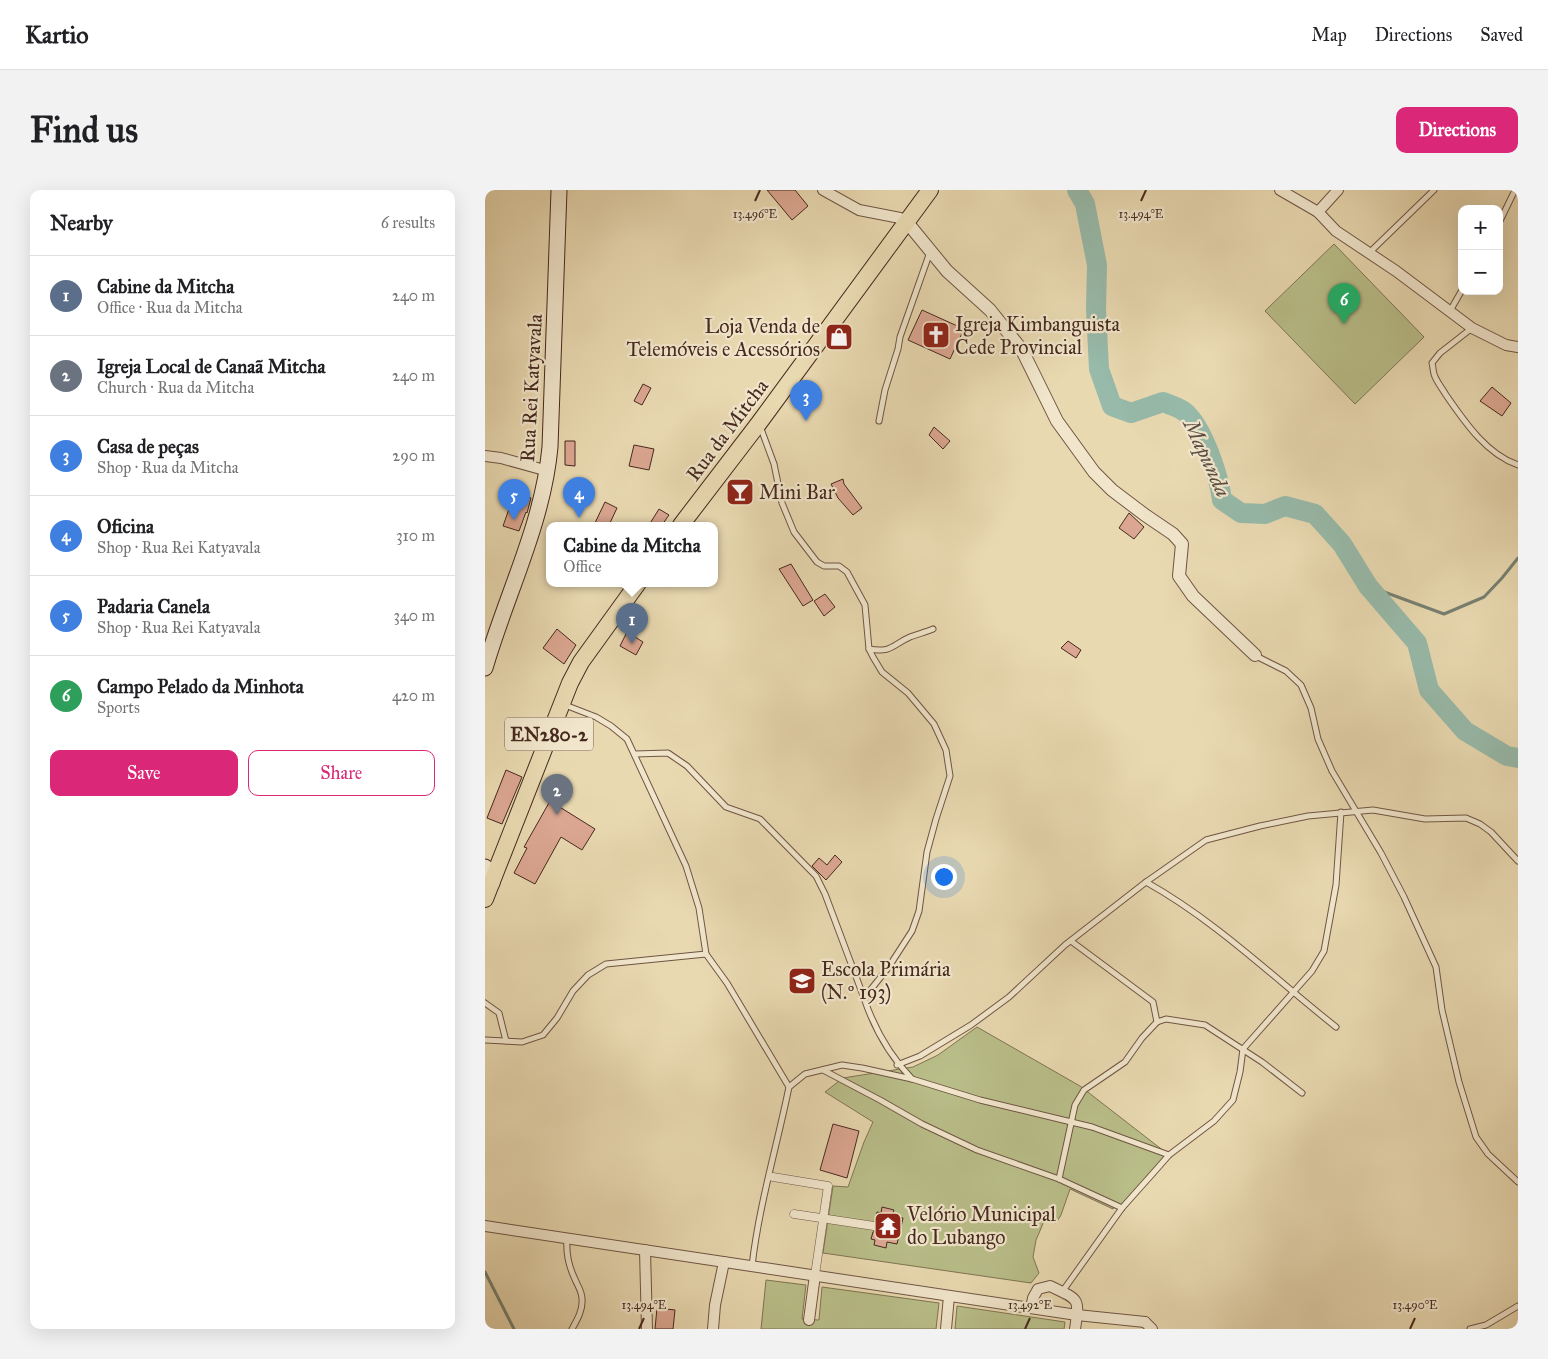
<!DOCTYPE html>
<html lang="en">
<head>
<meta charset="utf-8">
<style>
  body { margin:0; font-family:"IM FELL Great Primer",serif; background:#f2f2f2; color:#202124 }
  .controls { position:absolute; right:15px; top:15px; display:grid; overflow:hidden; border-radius:10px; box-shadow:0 5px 20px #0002 }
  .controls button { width:45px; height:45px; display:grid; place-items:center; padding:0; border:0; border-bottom:1px solid #e0e0e0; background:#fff; color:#202124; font:25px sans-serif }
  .you { position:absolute; left:458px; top:686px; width:18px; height:18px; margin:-12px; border:4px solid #fff; border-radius:50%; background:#1a73e8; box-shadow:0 0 0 8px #1a73e833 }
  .badge { display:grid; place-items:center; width:32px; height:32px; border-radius:50%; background:#db2777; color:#fff; font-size:16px; font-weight:700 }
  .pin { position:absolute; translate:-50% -41px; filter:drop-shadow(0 1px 2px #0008) }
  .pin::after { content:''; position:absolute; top:26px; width:18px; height:15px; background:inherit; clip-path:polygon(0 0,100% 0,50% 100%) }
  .popup { position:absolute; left:61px; top:332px; width:172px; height:65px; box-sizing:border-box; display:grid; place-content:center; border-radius:10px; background:#fff; filter:drop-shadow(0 1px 4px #0005); font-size:16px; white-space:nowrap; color:#757577 }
  .popup b { font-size:19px; color:#202124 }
  .popup::after { content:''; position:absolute; left:50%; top:100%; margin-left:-10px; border:10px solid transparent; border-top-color:#fff }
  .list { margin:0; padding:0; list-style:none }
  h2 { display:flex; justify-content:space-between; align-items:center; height:65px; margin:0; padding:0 20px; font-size:21px }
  h2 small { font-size:16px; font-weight:400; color:#757577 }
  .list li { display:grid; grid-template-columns:32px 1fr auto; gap:15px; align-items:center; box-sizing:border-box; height:80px; padding:0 20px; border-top:1px solid #e0e0e0 }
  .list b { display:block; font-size:19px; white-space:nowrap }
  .list p { margin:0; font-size:16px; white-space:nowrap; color:#757577 }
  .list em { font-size:16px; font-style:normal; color:#757577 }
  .actions { display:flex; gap:10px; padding:15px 20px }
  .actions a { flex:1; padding:11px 0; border:1px solid #db2777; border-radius:10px; text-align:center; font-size:18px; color:#db2777 }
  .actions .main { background:#db2777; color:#fff }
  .map { position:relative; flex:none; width:1033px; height:1139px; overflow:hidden; border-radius:10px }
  header { display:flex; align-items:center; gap:30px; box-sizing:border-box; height:70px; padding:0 25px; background:#fff; border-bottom:1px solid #e0e0e0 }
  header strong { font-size:24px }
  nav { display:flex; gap:28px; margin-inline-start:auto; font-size:18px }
  .intro { display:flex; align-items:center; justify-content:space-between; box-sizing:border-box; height:120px; padding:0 30px }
  h1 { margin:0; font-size:35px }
  .button { padding:12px 22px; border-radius:10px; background:#db2777; color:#fff; font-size:18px; font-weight:700 }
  main { display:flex; gap:30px; padding:0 30px }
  aside { flex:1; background:#fff; border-radius:10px; box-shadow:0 5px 20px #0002 }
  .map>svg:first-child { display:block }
  .green { fill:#b9be89; stroke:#807454 }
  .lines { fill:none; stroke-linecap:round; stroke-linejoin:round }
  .stream { stroke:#778072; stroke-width:3 }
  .river { stroke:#97baaa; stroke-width:20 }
  .building { fill:#dca792; stroke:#46291f }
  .service-casing { stroke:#6f5544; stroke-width:7 }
  .pedestrian-casing { stroke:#6f5544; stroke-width:9 }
  .minor-casing { stroke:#6f5544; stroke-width:12 }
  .tertiary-casing { stroke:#6f5544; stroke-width:14 }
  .secondary-casing { stroke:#46291f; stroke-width:17 }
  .primary-casing { stroke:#46291f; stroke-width:18 }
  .service { stroke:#f1e6cc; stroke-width:5 }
  .pedestrian { stroke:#f1e6cc; stroke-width:8 }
  .minor { stroke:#f1e6cc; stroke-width:10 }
  .tertiary { stroke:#f1e6cc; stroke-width:12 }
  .secondary { stroke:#f1e6cc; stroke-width:15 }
  .primary { stroke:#e9d9b1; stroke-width:16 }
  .ticks { fill:none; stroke:#46291f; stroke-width:2 }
  .labels { text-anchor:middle; stroke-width:4.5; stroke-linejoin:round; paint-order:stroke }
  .shield { fill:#f1e6cc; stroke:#796253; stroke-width:1 }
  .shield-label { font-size:19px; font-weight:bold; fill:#46291f }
  .poi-label { font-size:20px; fill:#46291f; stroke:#f1e6cc; text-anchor:start }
  .street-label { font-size:20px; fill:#46291f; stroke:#f1e6cc }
  .water-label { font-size:21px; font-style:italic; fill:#5a4d42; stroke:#f1e6cc }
  .ticks-label { font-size:12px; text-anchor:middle; fill:#46291f; stroke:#f1e6cc; stroke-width:4.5; stroke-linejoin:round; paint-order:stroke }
</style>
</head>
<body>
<header>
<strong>Kartio</strong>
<nav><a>Map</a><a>Directions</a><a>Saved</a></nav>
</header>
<div class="intro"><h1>Find us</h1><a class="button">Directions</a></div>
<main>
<aside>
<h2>Nearby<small>6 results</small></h2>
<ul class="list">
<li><span class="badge" style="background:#5c6f8a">1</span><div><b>Cabine da Mitcha</b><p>Office · Rua da Mitcha</p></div><em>240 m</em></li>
<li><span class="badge" style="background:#6b7280">2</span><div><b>Igreja Local de Canaã Mitcha</b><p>Church · Rua da Mitcha</p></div><em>240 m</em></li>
<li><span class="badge" style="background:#3f7fe0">3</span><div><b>Casa de peças</b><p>Shop · Rua da Mitcha</p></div><em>290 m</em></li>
<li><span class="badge" style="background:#3f7fe0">4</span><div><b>Oficina</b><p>Shop · Rua Rei Katyavala</p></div><em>310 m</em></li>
<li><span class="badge" style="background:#3f7fe0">5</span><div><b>Padaria Canela</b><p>Shop · Rua Rei Katyavala</p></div><em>340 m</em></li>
<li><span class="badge" style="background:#2e9e5b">6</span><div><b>Campo Pelado da Minhota</b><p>Sports</p></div><em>420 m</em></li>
</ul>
<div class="actions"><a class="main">Save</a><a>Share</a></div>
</aside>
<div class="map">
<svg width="1033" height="1139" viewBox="0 0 1033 1139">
  <rect width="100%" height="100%" fill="#e9d9b1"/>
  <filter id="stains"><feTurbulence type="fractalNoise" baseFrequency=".004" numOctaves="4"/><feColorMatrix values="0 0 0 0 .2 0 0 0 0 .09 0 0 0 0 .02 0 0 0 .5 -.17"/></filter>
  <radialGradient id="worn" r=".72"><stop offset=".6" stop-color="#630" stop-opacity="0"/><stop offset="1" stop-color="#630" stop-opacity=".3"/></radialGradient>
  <!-- green -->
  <g class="green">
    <path d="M849 54 939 147 870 214 780 121Z"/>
    <path d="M492 837 595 896 684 965 637 1018 630 1015 628 1019 585 999 576 1025 571 1033 560 1029 551 1050 548 1067 554 1083 546 1093 338 1063 348 996 363 997 379 952 388 932 340 902 358 888 428 877 453 865Z"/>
    <path d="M281 1090 321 1095 317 1129 334 1130 337 1097 454 1113 451 1139H276Z"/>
    <path d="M472 1116 580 1132 579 1139H470Z"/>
  </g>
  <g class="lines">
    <!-- stream -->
    <g class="stream">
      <path d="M883 396 959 424 999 407 1017 388 1033 368"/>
      <path d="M0 1082 29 1139"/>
    </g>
    <!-- river -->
    <path class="river" d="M592 0 600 14 612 75 611 119 614 179 627 216 646 223 678 212C685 215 697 218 702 224 719 241 734 286 737 310L756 323 780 324 800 316 830 324 857 354 883 396 932 453 944 500 980 541 1022 566 1033 568"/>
  </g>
  <!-- building -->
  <g class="building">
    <path d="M282 0H310L323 16 307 30Z"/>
    <path d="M437 120 479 139 465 169 423 150Z"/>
    <path d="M158 194 166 198 157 215 149 211Z"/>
    <path d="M1007 197 1026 213 1017 226 995 211Z"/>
    <path d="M449 237 465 251 458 259 444 245Z"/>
    <path d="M80 251H90V276L80 275Z"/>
    <path d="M149 255 169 259 164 280 144 276Z"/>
    <path d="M358 289 359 294 377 318 368 325 353 308 346 294Z"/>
    <path d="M254 290 267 301 256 314 243 304Z"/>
    <path d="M30 302 46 308 42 323 41 322 34 341 18 336Z"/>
    <path d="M120 312 132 318 124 335H109Z"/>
    <path d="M174 319 184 325 177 335H164Z"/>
    <path d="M644 323 659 337 649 349 634 338Z"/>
    <path d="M306 374 328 410 318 416 294 379Z"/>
    <path d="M340 404 350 417 339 426 329 411Z"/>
    <path d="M72 439 91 455 79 474 58 458Z"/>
    <path d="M142 442 158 452 151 465 135 456Z"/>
    <path d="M583 451 596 460 591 468 576 458Z"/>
    <path d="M21 580 37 587 17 634 2 628Z"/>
    <path d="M65 611 110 639 97 660 76 647 50 694 29 683 42 658 39 657Z"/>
    <path d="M350 665 357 672 341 690 327 676 334 668 342 675Z"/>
    <path d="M348 934 374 941 362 988 335 980Z"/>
    <path d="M397 1017 409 1020 407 1025 418 1028 412 1054 402 1052 401 1058 389 1055 390 1050 386 1049 388 1042 391 1041 394 1037V1034L390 1031 392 1022 396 1023Z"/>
    <path d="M172 1118 190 1120 188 1139H170Z"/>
  </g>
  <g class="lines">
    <defs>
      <g id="service">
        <path d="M1014 33 1030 0"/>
        <path d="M884 63 949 0"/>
        <path d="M965 121 977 100"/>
        <path d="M987 138 955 163 947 173C948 176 948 181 949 184 951 191 957 198 961 205 979 231 1001 264 1033 275"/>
        <path d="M394 231 400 200 413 159 415 147 445 62"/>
        <path d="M275 236 289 274 297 313 309 342 332 372 339 376H354L362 382 380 415 384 459 388 467 397 482 423 503 449 534 461 560 465 586 451 629 442 662 434 721 427 741 403 778 379 808C389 838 405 866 427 889"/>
        <path d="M384 459C407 463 407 455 425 447 433 444 441 442 448 439"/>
        <path d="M771 466 801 481 816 495 826 518 833 549 847 581 896 663 919 707 951 777 957 820 974 892 991 947 1003 964 1033 992"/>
        <path d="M80 515 111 527 126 536 142 549 201 676 214 718 221 764 242 793 304 897C292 956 274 1015 267 1076"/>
        <path d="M150 564 183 563 202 576 241 617 275 629 331 686 340 704 379 808"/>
        <path d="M661 692C731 731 788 787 851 837"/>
        <path d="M586 751 668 812 672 832"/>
        <path d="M0 813 14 823 21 851"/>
        <path d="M0 850 37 852 58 845 72 828 88 801 103 785 121 774 221 764"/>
        <path d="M412 875 435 866 486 835 524 807 580 755 661 692 721 650 775 636 823 626 888 620 940 629 981 628 995 634 1006 642 1033 671"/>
        <path d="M338 880 395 910 437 934 492 960 574 989 637 1018"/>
        <path d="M304 897 320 884 357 875 377 878 427 889 495 910 607 937 684 965"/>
        <path d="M574 989 590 915 599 900 640 872 657 848 672 832 681 829 720 835 777 872 817 903"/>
        <path d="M82 1049C81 1063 83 1074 89 1087 92 1095 97 1101 97 1109 98 1120 92 1130 87 1139"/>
        <path d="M577 1102 637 1018 670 981 684 965 729 931 748 910 755 882 758 859 827 781 839 761 851 695 856 622"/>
        <path d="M985 1139 1001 1135 1033 1116"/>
      </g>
      <g id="pedestrian">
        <path d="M288 987 343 996 330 1085"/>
        <path d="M309 1024 389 1036"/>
      </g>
      <g id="minor">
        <path d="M338 0 374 20 415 28 421 31"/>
        <path d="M795 0 833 22 851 41 911 81 987 138 1021 155 1033 157"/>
        <path d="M833 22 853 0"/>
        <path d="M0 266 16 268 63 281"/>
        <path d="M0 1036 592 1125 660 1132"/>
        <path d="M160 1060 162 1139"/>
        <path d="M546 1118 548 1108 553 1099 565 1096C594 1110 595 1107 590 1139"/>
        <path d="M324 1130 330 1085"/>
        <path d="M660 1132 667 1139"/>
        <path d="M228 1139 230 1115 239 1072"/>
        <path d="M461 1139 464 1106"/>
      </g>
      <path id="tertiary" d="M421 31 462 81 505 120 537 160 572 231 609 282 627 300 660 325 688 344 697 354 694 386 708 406 770 465"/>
      <g id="secondary">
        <path d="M0 478C21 405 58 334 65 257L74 0"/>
        <path d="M0 677 7 693"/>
      </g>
      <g id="primary">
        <path d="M196 335 274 233 445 0"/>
        <path d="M0 709 85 493 96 472 153 393"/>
      </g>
    </defs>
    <!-- service casing -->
    <use href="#service" class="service-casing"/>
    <!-- pedestrian casing -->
    <use href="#pedestrian" class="pedestrian-casing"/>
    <!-- minor casing -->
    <use href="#minor" class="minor-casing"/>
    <!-- tertiary casing -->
    <use href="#tertiary" class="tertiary-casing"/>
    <!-- secondary casing -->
    <use href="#secondary" class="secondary-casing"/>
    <!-- primary casing -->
    <use href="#primary" class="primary-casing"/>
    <!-- service -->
    <use href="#service" class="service"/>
    <!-- pedestrian -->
    <use href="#pedestrian" class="pedestrian"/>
    <!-- minor -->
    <use href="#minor" class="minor"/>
    <!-- tertiary -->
    <use href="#tertiary" class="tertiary"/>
    <!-- secondary -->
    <use href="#secondary" class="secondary"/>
    <!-- primary -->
    <use href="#primary" class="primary"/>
  </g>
  <!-- ticks -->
  <path class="ticks" d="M270 11 275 0M656 11 661 0M154 1139 159 1128M540 1139 545 1128M925 1139 930 1128"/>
  <!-- icons -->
  <defs>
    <symbol id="church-square" viewBox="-11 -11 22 22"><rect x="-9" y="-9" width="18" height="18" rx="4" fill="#8f2418" stroke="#f1e6cc"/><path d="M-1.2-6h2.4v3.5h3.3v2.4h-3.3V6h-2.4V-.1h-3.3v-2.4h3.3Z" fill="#fff"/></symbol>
    <symbol id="shop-square" viewBox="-11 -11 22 22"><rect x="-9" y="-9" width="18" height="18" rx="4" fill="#8f2418" stroke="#f1e6cc"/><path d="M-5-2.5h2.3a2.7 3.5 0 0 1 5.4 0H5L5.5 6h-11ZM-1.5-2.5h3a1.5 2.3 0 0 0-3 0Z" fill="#fff"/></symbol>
    <symbol id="bar-square" viewBox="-11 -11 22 22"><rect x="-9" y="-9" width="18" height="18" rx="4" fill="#8f2418" stroke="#f1e6cc"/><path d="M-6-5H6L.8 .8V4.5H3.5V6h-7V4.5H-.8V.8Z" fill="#fff"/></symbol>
    <symbol id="school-square" viewBox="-11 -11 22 22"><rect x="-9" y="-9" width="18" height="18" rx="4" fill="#8f2418" stroke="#f1e6cc"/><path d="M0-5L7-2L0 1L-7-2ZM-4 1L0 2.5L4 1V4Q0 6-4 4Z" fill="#fff"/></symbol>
    <symbol id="temple-square" viewBox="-11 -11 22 22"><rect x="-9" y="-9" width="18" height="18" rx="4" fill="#8f2418" stroke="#f1e6cc"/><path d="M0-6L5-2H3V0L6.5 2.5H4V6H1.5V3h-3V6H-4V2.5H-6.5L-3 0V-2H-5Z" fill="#fff"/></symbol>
  </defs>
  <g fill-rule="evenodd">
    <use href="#church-square" x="435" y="129" width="32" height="32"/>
    <use href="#shop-square" x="338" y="131" width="32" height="32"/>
    <use href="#bar-square" x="239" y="286" width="32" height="32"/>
    <use href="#school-square" x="301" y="775" width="32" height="32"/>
    <use href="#temple-square" x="387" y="1020" width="32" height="32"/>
  </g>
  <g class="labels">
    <!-- shield labels -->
    <rect class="shield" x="20" y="527.5" width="88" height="33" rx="4"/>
    <g class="shield-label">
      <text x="64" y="551">EN280-2</text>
    </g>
    <!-- poi labels -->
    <g class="poi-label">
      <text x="470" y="141">Igreja Kimbanguista<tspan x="470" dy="23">Cede Provincial</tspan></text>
      <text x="335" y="143" text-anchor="end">Loja Venda de<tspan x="335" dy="23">Telemóveis e Acessórios</tspan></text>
      <text x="274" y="309">Mini Bar</text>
      <text x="336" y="786">Escola Primária<tspan x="336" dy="23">(N.º 193)</tspan></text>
      <text x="422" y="1031">Velório Municipal<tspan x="422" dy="23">do Lubango</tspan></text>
    </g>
    <!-- street labels -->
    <g class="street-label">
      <text transform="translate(46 198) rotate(-87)" y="7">Rua Rei Katyavala</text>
      <text transform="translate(242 240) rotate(-53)" y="7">Rua da Mitcha</text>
    </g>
    <!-- water labels -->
    <g class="water-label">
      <text transform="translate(722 268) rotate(65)" y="7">Mapunda</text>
    </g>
  </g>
  <g class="ticks-label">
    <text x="656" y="28">13.494°E</text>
    <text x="270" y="28">13.496°E</text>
    <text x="159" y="1119">13.494°E</text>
    <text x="545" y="1119">13.492°E</text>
    <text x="930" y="1119">13.490°E</text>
  </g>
  <rect width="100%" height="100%" filter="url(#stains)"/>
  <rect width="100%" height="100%" fill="url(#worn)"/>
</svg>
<div class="controls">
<button>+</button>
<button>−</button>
</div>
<div class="you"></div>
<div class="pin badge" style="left:147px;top:454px;background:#5c6f8a">1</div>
<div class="popup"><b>Cabine da Mitcha</b>Office</div>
<div class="pin badge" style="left:72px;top:625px;background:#6b7280">2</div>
<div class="pin badge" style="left:321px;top:231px;background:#3f7fe0">3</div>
<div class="pin badge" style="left:94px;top:328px;background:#3f7fe0">4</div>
<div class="pin badge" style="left:29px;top:330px;background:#3f7fe0">5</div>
<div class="pin badge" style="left:859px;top:134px;background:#2e9e5b">6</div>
</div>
</main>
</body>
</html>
